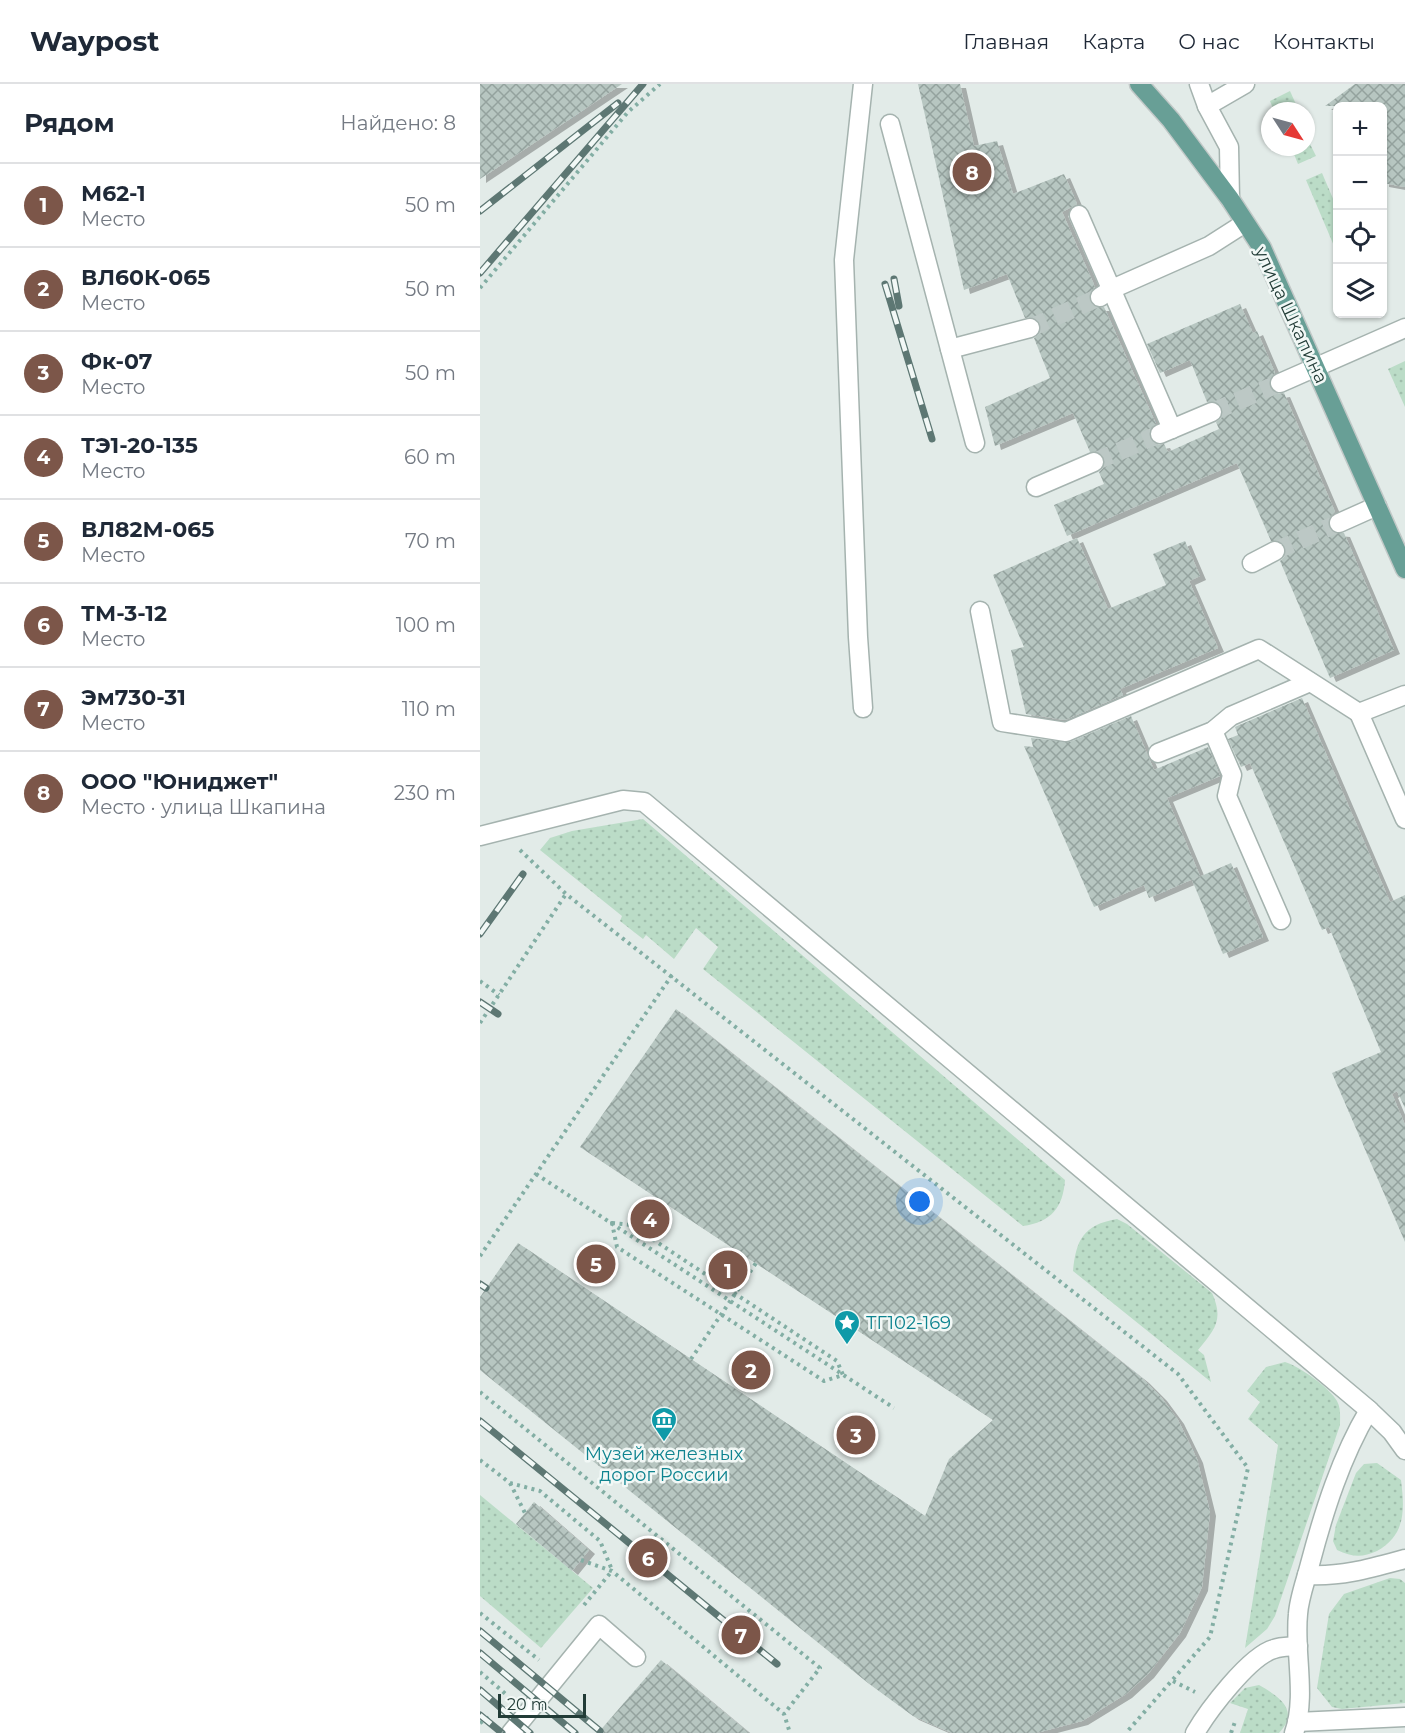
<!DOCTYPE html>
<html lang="ru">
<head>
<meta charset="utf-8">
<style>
  body { margin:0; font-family:Montserrat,sans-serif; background:#f2f2f3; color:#1f2937 }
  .controls { position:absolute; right:18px; top:18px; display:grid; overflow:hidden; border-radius:9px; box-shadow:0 2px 4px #0004 }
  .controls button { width:54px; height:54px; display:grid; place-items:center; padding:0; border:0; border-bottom:2px solid #e0e1e3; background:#fff; color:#1f2937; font:30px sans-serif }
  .compass { position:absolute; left:781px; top:18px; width:54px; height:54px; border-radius:50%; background:#fff; box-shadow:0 2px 4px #0004; rotate:126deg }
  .scale { position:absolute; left:18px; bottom:15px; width:88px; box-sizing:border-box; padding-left:6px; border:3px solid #223c37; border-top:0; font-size:16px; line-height:21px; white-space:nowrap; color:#223c37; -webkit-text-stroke:4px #f2f8f6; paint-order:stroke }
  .you { position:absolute; left:440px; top:1118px; width:21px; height:21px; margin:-15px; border:4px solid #fff; border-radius:50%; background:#1a73e8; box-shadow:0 0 0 9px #1a73e833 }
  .badge { display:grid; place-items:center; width:39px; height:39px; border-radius:50%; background:#7c5649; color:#fff; font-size:20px; font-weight:700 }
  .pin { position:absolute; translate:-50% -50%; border:3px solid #fff; box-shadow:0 2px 6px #0006 }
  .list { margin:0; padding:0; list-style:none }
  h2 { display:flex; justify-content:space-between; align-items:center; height:78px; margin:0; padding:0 24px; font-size:26px }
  h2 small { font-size:20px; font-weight:400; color:#747a83 }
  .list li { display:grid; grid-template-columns:39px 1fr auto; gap:18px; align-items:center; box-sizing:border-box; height:84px; padding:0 24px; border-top:2px solid #e0e1e3 }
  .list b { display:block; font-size:22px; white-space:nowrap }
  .list p { margin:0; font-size:20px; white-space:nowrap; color:#747a83 }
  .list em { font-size:20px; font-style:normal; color:#747a83 }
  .icon { flex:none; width:33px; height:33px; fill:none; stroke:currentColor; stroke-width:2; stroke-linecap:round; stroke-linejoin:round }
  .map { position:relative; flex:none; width:925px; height:1649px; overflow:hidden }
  header { display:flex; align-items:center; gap:36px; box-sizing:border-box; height:84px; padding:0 30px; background:#fff; border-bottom:2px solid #e0e1e3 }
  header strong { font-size:28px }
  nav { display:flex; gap:33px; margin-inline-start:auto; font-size:21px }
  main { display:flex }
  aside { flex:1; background:#fff }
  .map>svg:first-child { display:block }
  .grass { fill:url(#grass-dots) }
  .building { fill:url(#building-cross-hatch); filter:url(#shadow) }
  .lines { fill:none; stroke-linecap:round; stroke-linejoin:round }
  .minor-tunnel { stroke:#bcc8c5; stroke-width:18; stroke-dasharray:18 9; stroke-linecap:butt }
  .minor-casing { stroke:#a5b3af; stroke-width:21 }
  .major-casing { stroke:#c1c8c7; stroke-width:21 }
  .path { stroke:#83aea4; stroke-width:4; stroke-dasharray:3 4.5; stroke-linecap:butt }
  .minor { stroke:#fff; stroke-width:18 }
  .major { stroke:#689f96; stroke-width:18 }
  .rail-casing { stroke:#5d7773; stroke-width:7 }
  .rail { stroke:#f2f8f6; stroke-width:4.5; stroke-dasharray:14; stroke-linecap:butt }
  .path-bridge { stroke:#83aea4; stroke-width:4; stroke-dasharray:3 4.5; stroke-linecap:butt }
  .labels { text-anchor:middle; stroke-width:5; stroke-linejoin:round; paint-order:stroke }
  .street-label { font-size:18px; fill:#223c37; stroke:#f2f8f6 }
  .culture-label { font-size:18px; fill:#0d838f; stroke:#f2f8f6; text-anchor:start }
</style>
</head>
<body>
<header>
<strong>Waypost</strong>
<nav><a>Главная</a><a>Карта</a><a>О нас</a><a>Контакты</a></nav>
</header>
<main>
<aside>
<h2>Рядом<small>Найдено: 8</small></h2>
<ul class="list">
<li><span class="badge">1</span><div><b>М62-1</b><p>Место</p></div><em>50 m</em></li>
<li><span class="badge">2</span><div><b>ВЛ60К-065</b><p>Место</p></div><em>50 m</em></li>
<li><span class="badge">3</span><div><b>Фк-07</b><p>Место</p></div><em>50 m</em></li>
<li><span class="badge">4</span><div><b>ТЭ1-20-135</b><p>Место</p></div><em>60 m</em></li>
<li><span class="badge">5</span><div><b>ВЛ82М-065</b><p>Место</p></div><em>70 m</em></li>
<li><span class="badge">6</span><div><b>ТМ-3-12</b><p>Место</p></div><em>100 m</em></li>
<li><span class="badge">7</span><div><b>Эм730-31</b><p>Место</p></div><em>110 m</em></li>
<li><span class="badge">8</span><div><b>ООО &quot;Юниджет&quot;</b><p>Место · улица Шкапина</p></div><em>230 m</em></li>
</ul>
</aside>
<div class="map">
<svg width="925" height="1649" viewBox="0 0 925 1649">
  <defs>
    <pattern id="grass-dots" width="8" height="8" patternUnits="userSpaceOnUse" patternTransform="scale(1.5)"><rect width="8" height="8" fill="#bbdcc7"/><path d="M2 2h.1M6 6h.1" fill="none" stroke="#a0beac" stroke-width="1.8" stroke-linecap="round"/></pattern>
    <pattern id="building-cross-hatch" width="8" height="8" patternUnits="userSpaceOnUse" patternTransform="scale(1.5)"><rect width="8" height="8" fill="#b7c6c1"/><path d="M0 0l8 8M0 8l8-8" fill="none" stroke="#94a29e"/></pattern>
    <filter id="shadow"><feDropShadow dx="6" dy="4" stdDeviation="0" flood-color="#0004"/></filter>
  </defs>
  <rect width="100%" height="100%" fill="#e2ebe8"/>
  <!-- grass -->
  <g class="grass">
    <path d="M810 7 819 27H794L790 17Z"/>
    <path d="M826 52 836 72 818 80 811 63H826Z"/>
    <path d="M842 89 857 124V169L826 96Z"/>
    <path d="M925 277V323L908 285Z"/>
    <path d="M163 735 585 1096C583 1124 571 1138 543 1142L223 885 238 863 216 844 194 875 166 851 163 855 140 837 142 832 60 766 70 754 92 747Z"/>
    <path d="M637 1135 647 1140 732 1209C744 1236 735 1245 718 1266L724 1271 731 1298 593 1187C596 1156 603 1141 637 1135Z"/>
    <path d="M805 1278C819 1282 850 1304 857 1317 861 1324 860 1333 860 1341L795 1532 787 1545 765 1564 798 1361 768 1335 780 1318 767 1307 786 1283Z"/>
    <path d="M897 1379 921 1396C925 1428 925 1451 897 1467 882 1474 872 1473 857 1466L853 1457 856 1441 876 1389 884 1380Z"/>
    <path d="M0 1411 113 1504 61 1564 0 1512Z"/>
    <path d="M910 1494 920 1495 925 1499V1619L862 1625 852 1623 837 1604 849 1530 864 1510Z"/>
    <path d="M779 1601C798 1612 821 1626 799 1649H760L768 1625 750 1619 765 1604Z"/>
  </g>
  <!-- building -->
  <g class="building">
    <path d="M0 0H142L0 95Z"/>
    <path d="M438 0H480L494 62 517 57 533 110 584 90 597 120 582 128 615 203 610 209V219L616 223H624L676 340 669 348 670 355 678 361 684 360 688 368 739 345 736 338 741 334 743 324 738 319 727 318 710 276 680 289 667 260 760 220 773 249 777 247 795 289 789 297 790 304 798 310 804 309 855 428 850 433 849 443 853 448 864 449 914 566 850 594 800 477 805 472V462L801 457H791L757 379 587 452 574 421 624 400 619 388 623 384 624 374 620 369 610 368 593 329 515 362 505 323 570 294 554 254 561 248V242L554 233 545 234 527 190 484 206Z"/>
    <path d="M875 0H925V103L903 99V22H845Z"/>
    <path d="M597 454 628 525 686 501 673 470 705 457 720 492 709 497 738 564 640 605 643 611 585 636 546 630 531 566 544 563 513 491Z"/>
    <path d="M822 614 910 818 925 811V1024L917 1007 912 1010 925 1041V1158L852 989 901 968 849 843 842 846 770 679 761 683 748 655 758 651 755 643 757 642Z"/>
    <path d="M651 632 674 686 728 663 740 692 687 714 720 792 669 814 664 801 614 823 544 662 553 663 551 654 590 658Z"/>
    <path d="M751 779 783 853 743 870 712 796Z"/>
    <path d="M196 925 663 1295 681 1313 698 1336 717 1375 730 1428 722 1503 700 1549 668 1590 646 1610 602 1637 556 1649H472L433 1632 388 1599 0 1286V1213L38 1159 445 1432 469 1375 513 1336 100 1063Z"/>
    <path d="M54 1418 109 1466 92 1487 36 1440Z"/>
    <path d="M181 1576 269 1649H118Z"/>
  </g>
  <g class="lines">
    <!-- minor-tunnel -->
    <g class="minor-tunnel">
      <path d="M550 244 620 213"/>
      <path d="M732 328 800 299"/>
      <path d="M614 378 680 350"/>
      <path d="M795 467 859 439"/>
    </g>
    <defs>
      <g id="minor">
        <path d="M719 0 727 22 749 63 750 115"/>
        <path d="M727 22 765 0"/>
        <path d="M410 40 495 359"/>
        <path d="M599 131 692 345"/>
        <path d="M620 213 632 205 729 162 765 139"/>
        <path d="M470 265 550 244"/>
        <path d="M800 299 925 244"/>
        <path d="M680 350 732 328"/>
        <path d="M556 403 614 378"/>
        <path d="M859 439 897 422"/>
        <path d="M772 479 795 467"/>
        <path d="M500 527 522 638 586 648 779 565 879 629"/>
        <path d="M925 611 879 629 925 735"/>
        <path d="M383 624 378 553 364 176 383 0"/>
        <path d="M733 647 752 691 747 712 801 836"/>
        <path d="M678 669 733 647 751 632 830 598"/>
        <path d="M0 752 143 716 164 718 889 1326 912 1348 925 1366"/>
        <path d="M827 1491C862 1493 892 1484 925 1475"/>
        <path d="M817 1638 925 1633"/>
        <path d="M31 1649 119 1541 156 1573"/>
        <path d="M715 1649C728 1627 769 1572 794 1565 802 1562 810 1563 818 1562"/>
        <path d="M814 1649C827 1612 814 1568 818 1530 819 1514 826 1496 830 1480 844 1427 861 1373 889 1326"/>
      </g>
      <path id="major" d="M659 0 691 36 750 115 782 164 925 485"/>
    </defs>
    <!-- minor casing -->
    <use href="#minor" class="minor-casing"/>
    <!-- major casing -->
    <use href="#major" class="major-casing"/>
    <!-- path -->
    <g class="path">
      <path d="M0 204 148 28 180 0"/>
      <path d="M40 766 86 810 698 1290 768 1384 730 1553 646 1649"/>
      <path d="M0 897 19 911"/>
      <path d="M0 939 86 810"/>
      <path d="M56 1090 414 1324"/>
      <path d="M132 1139 151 1141 357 1277 363 1291 344 1297 137 1163Z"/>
      <path d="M0 1172 192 891"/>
      <path d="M0 1308 340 1584 304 1630"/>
      <path d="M0 1376 30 1399 60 1407 120 1457 132 1486"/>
      <path d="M30 1399 45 1429"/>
      <path d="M101 1476 132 1487 304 1630 310 1649"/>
      <path d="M104 1521 132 1487"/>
      <path d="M0 1529 59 1576"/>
      <path d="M0 1588 28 1612"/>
      <path d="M693 1597 715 1608"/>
      <path d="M0 1639 11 1632"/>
      <path d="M751 1649 756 1635"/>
    </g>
    <!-- minor -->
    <use href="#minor" class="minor"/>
    <!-- major -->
    <use href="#major" class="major"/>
    <defs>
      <g id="rail">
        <path d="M0 127 138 19"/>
        <path d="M0 189 163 0"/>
        <path d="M414 195 419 222"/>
        <path d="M405 200 452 355"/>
        <path d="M0 850 43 790"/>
        <path d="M0 918 18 930"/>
        <path d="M0 1200 6 1204"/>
        <path d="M0 1337 297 1580"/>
        <path d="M0 1547 120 1647"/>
        <path d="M0 1569 95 1649"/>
        <path d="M0 1606 50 1649"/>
        <path d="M0 1631 22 1649"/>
      </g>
    </defs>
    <!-- rail casing -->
    <use href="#rail" class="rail-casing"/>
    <!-- rail -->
    <use href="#rail" class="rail"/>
    <!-- path-bridge -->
    <path class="path-bridge" d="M211 1275 276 1179"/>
  </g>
  <!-- icons -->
  <defs>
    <symbol id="sight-pin" viewBox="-11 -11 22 30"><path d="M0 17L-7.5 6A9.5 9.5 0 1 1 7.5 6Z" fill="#0f9aa8" stroke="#f2f8f6"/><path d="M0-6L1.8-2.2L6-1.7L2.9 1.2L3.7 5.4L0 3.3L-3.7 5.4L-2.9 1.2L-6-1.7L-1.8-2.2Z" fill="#fff"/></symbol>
    <symbol id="museum-pin" viewBox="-11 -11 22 30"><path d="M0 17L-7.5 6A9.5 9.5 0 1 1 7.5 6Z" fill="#0f9aa8" stroke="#f2f8f6"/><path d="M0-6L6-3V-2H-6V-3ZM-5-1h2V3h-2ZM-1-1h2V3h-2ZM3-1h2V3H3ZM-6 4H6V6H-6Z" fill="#fff"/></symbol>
  </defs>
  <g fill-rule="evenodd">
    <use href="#sight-pin" x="352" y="1224" width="30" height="40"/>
    <use href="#museum-pin" x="169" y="1321" width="30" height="40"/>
  </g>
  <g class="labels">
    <!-- street labels -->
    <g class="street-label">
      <text transform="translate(811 231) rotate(65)" y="6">улица Шкапина</text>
    </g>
    <!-- culture labels -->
    <g class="culture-label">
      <text x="386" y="1245">ТГ102-169</text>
      <text x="184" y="1376" text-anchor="middle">Музей железных<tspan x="184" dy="21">дорог России</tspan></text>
    </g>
  </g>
</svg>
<div class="controls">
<button>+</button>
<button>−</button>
<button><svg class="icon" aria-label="locate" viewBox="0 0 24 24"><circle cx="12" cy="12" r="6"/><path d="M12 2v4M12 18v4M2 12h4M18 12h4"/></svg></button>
<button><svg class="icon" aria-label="layers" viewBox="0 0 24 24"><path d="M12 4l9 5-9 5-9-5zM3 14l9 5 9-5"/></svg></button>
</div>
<svg class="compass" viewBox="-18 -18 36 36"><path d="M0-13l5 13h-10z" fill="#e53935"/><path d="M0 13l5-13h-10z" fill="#747a83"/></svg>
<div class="scale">20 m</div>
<div class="you"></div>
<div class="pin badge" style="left:248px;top:1186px">1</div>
<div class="pin badge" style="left:271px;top:1286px">2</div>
<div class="pin badge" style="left:376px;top:1351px">3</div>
<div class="pin badge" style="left:170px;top:1135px">4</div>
<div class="pin badge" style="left:116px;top:1180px">5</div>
<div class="pin badge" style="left:168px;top:1474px">6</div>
<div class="pin badge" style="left:261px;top:1551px">7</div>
<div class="pin badge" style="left:492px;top:88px">8</div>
</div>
</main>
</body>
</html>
